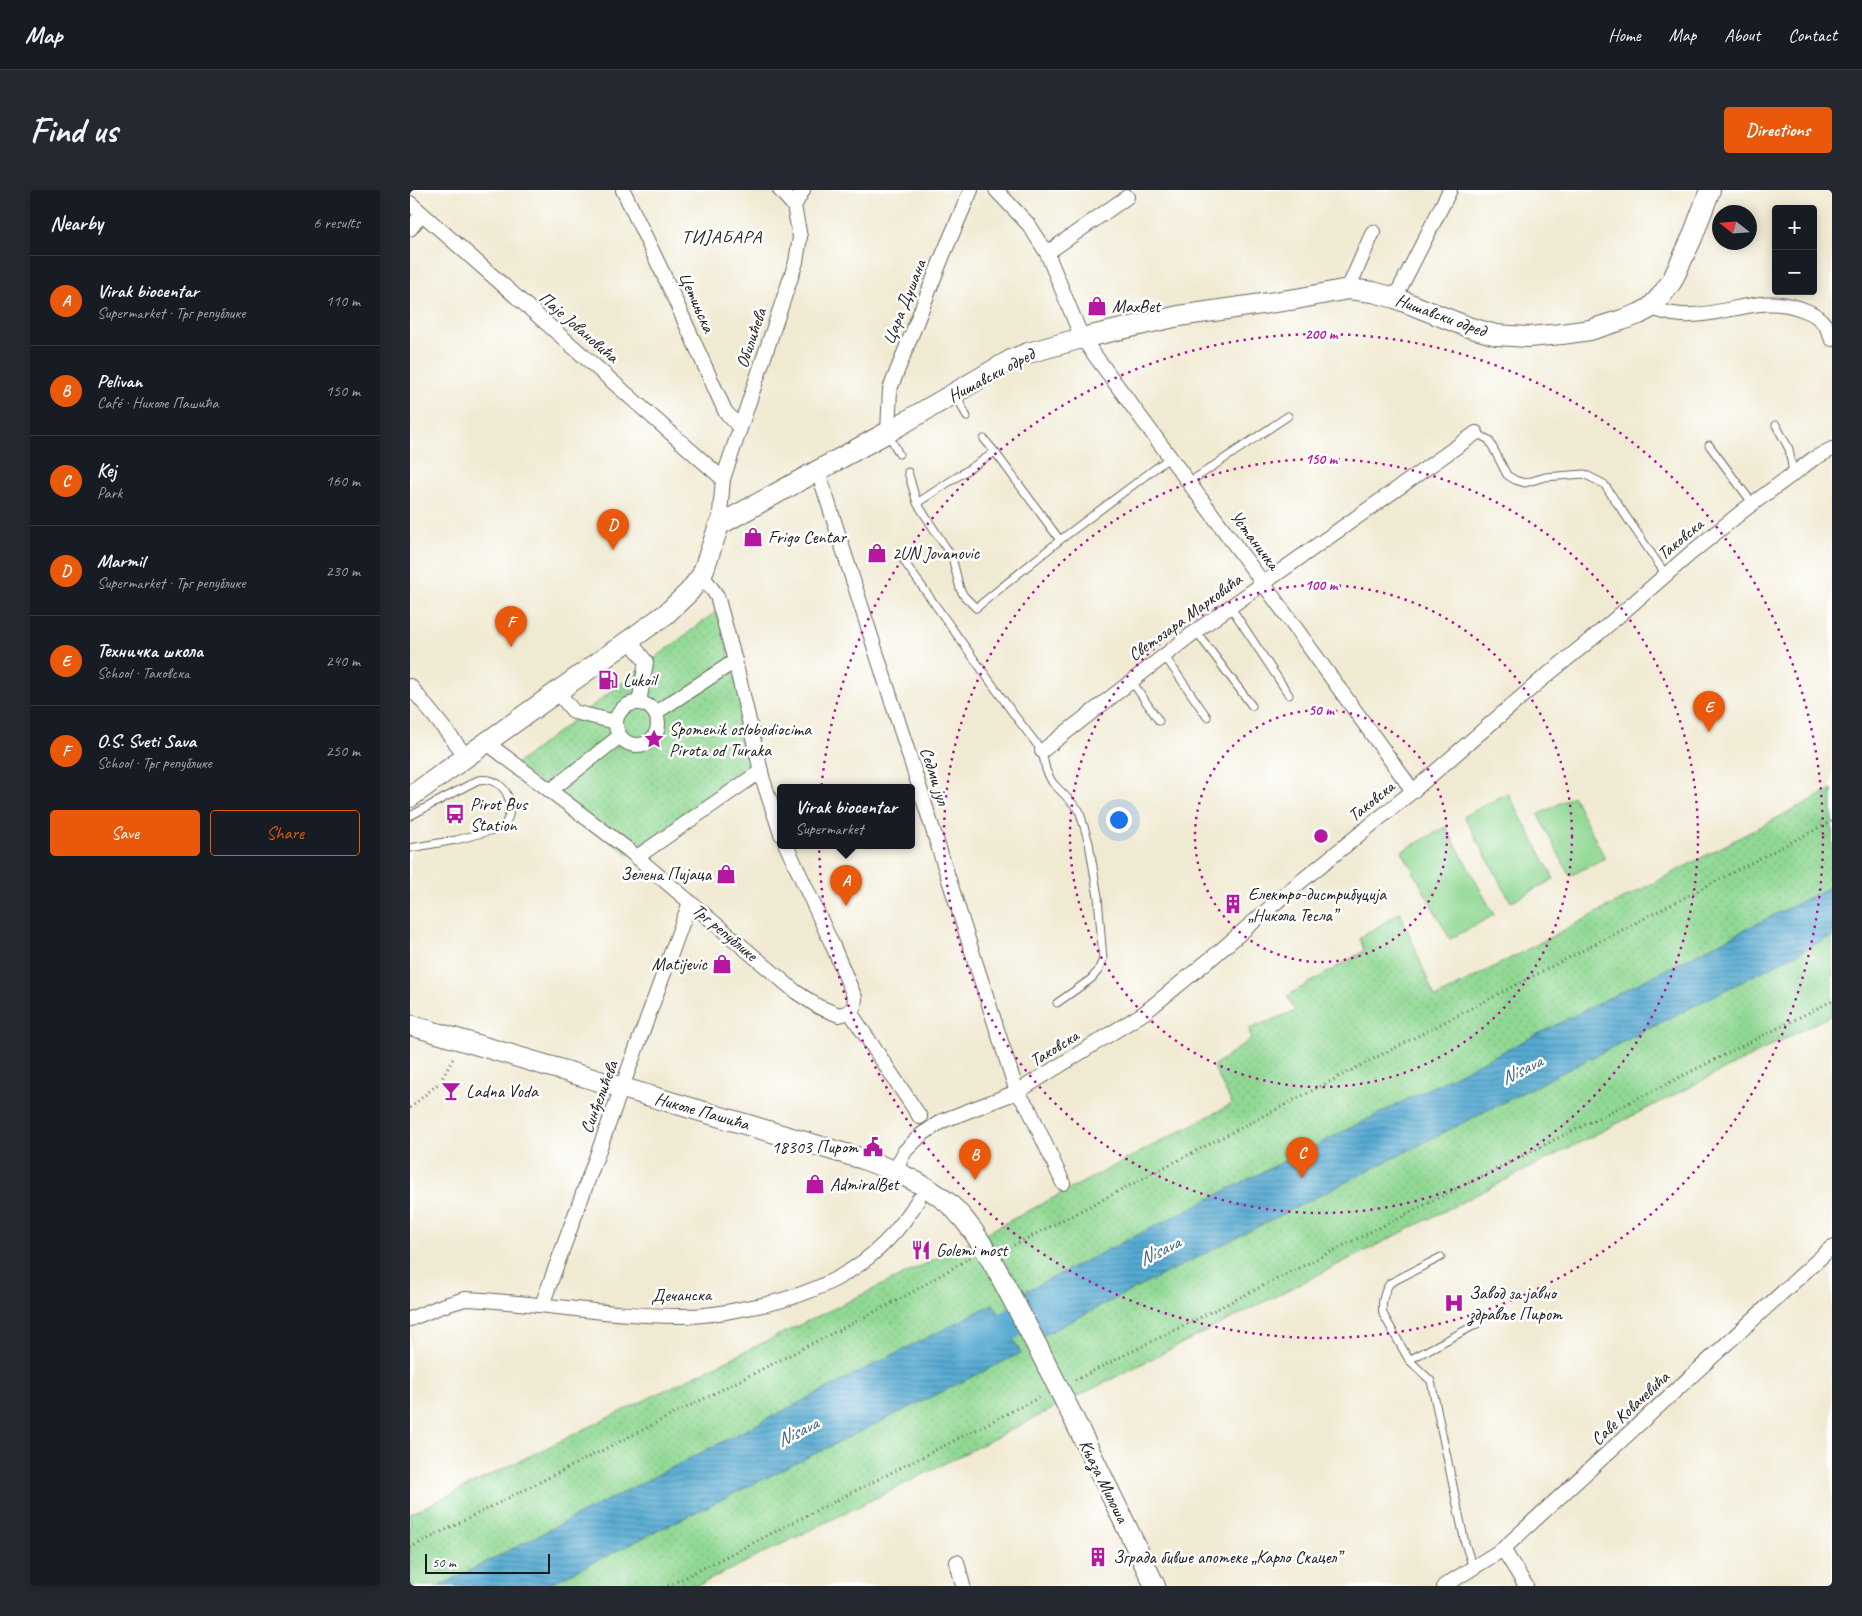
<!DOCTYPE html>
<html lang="en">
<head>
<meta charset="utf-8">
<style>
  body { margin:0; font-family:Caveat,sans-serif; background:#242831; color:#f1f3f6 }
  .controls { position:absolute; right:15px; top:15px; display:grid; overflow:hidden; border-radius:5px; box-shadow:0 2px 12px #0003 }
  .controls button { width:45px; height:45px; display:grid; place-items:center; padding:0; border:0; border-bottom:1px solid #363941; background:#171b24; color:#f1f3f6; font:25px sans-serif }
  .compass { position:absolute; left:1302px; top:15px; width:45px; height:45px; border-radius:50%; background:#171b24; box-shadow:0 2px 12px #0003; rotate:287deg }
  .scale { position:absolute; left:15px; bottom:12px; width:125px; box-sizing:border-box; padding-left:5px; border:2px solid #1c1c1c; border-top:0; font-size:14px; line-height:18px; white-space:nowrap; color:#1c1c1c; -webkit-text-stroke:4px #fff; paint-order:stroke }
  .you { position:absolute; left:708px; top:629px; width:18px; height:18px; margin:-12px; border:4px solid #fff; border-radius:50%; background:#1a73e8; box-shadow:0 0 0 8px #1a73e833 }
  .badge { display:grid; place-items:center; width:32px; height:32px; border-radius:50%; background:#ea580c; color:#fff; font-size:16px; font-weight:700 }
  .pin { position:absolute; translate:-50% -41px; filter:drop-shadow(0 1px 2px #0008) }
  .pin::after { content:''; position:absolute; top:26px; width:18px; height:15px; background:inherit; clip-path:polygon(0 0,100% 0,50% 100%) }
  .popup { position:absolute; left:367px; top:594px; width:138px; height:65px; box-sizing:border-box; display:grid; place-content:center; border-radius:5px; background:#171b24; filter:drop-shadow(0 1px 4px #0005); font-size:16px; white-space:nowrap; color:#9ea1a6 }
  .popup b { font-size:19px; color:#f1f3f6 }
  .popup::after { content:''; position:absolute; left:50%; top:100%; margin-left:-10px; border:10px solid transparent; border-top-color:#171b24 }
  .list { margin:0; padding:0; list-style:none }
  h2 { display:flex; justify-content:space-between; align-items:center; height:65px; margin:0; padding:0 20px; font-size:21px }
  h2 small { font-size:16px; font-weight:400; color:#9ea1a6 }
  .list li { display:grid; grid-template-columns:32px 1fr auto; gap:15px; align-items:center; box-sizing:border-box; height:90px; padding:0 20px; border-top:1px solid #363941 }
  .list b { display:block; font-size:19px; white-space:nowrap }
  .list p { margin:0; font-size:16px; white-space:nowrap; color:#9ea1a6 }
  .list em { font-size:16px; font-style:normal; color:#9ea1a6 }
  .actions { display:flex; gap:10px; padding:15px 20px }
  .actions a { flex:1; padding:11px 0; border:1px solid #ea580c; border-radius:5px; text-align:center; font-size:18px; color:#ea580c }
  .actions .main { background:#ea580c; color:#fff }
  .map { position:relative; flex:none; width:1422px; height:1396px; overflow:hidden; border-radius:5px }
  header { display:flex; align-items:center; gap:30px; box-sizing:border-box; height:70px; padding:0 25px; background:#171b24; border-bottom:1px solid #363941 }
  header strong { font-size:24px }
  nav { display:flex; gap:28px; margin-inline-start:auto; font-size:18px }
  .intro { display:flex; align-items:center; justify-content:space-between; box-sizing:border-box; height:120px; padding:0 30px }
  h1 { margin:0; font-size:35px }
  .button { padding:12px 22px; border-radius:5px; background:#ea580c; color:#fff; font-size:18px; font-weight:700 }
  main { display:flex; gap:30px; padding:0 30px }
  aside { flex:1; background:#171b24; border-radius:5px; box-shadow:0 2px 12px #0003 }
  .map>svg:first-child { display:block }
  .green { fill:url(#green-dots); stroke:#567a58 }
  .pitch { fill:#90d893; stroke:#567a58 }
  .water { fill:url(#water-rules); stroke:#396377 }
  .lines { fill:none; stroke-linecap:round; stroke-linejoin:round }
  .river { stroke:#56aad2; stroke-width:30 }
  .lane-casing { stroke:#67645c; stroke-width:9 }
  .street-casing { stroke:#67645c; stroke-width:16 }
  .secondary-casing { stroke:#67645c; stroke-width:22 }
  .path { stroke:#67645c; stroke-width:3; stroke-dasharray:1 4; stroke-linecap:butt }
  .lane { stroke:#fff; stroke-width:7 }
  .street { stroke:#fff; stroke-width:14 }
  .secondary { stroke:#fff; stroke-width:20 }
  .ring { fill:none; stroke:#b5179e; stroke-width:2.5; stroke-dasharray:2.5 5 }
  .labels { text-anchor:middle; stroke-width:5; stroke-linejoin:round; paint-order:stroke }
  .street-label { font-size:18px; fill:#1c1c1c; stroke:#fff }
  .poi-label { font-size:18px; fill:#1c1c1c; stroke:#fff; text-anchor:start }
  .neighbourhood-label { font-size:19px; letter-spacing:1px; fill:#1c1c1c; stroke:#fff }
  .water-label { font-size:19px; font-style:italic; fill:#396377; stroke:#fff }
  .centre { fill:#b5179e; stroke:#fff; stroke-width:2.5 }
  .ring-label { font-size:15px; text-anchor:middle; font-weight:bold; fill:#b5179e; stroke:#fff; stroke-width:5; stroke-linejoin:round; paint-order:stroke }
</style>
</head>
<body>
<header>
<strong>Map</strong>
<nav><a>Home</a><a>Map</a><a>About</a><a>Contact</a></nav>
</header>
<div class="intro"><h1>Find us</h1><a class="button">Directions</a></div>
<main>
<aside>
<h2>Nearby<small>6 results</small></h2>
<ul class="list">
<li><span class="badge">A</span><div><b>Virak biocentar</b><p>Supermarket · Трг републике</p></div><em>110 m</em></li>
<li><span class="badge">B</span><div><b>Pelivan</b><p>Café · Николе Пашића</p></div><em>150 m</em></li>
<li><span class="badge">C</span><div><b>Кеј</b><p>Park</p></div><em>160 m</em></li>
<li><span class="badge">D</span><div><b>Marmil</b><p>Supermarket · Трг републике</p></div><em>230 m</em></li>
<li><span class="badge">E</span><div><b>Техничка школа</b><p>School · Таковска</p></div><em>240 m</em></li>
<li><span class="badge">F</span><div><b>O.S. Sveti Sava</b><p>School · Трг републике</p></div><em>250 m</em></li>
</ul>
<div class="actions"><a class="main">Save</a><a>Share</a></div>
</aside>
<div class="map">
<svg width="1422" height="1396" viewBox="0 0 1422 1396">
  <defs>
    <pattern id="green-dots" width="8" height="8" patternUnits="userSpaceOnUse" patternTransform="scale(1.25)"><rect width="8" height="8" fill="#90d893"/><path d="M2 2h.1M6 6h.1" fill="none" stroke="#7cb97e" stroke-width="1.8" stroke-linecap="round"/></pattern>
    <pattern id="water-rules" width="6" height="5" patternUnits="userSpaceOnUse" patternTransform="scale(1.25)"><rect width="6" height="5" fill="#56aad2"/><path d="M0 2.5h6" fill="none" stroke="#468aaa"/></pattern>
  </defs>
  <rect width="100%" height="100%" fill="#fff"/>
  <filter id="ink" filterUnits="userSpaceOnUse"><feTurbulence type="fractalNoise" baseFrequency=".02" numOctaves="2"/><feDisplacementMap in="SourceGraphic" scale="10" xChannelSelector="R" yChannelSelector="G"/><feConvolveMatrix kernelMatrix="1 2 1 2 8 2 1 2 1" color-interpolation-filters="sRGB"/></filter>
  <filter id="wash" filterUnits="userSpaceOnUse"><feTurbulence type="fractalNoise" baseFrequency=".0096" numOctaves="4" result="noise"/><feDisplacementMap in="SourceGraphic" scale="20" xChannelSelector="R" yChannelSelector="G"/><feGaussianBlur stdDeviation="1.12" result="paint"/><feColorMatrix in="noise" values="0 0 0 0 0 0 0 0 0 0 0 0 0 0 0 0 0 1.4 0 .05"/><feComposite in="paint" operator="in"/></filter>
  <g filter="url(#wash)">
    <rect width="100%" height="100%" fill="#f1ead3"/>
    <!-- green -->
    <g class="green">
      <path d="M308 420 347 579 218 664 106 574Z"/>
      <path d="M1422 599V825L496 1293 287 1396H0V1324L542 1061 822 914 803 876 841 849 839 839 885 821 877 806 954 761 950 748 990 722 1025 808Z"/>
    </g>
    <!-- pitch -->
    <g class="pitch">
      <path d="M1098 603 1144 689 1101 712 1054 626Z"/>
      <path d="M1163 606 1195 668 1160 686 1128 625Z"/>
      <path d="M1036 637 1084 725 1040 749 992 661Z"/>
    </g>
    <!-- water -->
    <g class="water">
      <path d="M1422 696V746L624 1150 602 1108Z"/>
      <path d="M583 1114 611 1163 135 1396H29Z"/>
    </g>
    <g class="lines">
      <!-- river -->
      <path class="river" d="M559 1155 641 1114"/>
    </g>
  </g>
  <g filter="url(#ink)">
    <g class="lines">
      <defs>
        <g id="lane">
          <path d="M546 204 557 227"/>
          <path d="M1366 235 1379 259 1383 283"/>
          <path d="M478 243 489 264"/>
          <path d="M1066 243 1079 250 1097 285 1105 290 1115 293 1135 287 1174 284 1194 294 1256 385"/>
          <path d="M574 249 585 262"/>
          <path d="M1299 255 1343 314"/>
          <path d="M498 282 507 313 542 367 550 399 554 406 566 418 650 350 585 262 507 313"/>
          <path d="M778 293 878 226"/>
          <path d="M650 350 759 268"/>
          <path d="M493 370 605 526 632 561 636 580 642 592 669 620 679 653 688 707 693 769 688 781 681 789 647 813"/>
          <path d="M820 416 879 505"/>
          <path d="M786 441 842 516"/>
          <path d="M754 465 797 527"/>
          <path d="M721 490 749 531"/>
          <path d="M0 626 68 590C99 585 109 623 91 638L46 650 0 658"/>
          <path d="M1031 1067 980 1093C973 1103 971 1112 973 1124L999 1170 1021 1191 1055 1353 1063 1378"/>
          <path d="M999 1170 1069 1133"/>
        </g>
        <g id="street">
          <path d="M213 0 257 92 315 221 330 238"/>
          <path d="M370 0 384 16"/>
          <path d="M586 0 619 35 637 63 672 148 853 393 1003 601"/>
          <path d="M0 13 313 289"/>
          <path d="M0 39 12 24"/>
          <path d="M637 63 717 7"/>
          <path d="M938 99 963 42"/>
          <path d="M985 108 1040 0"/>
          <path d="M1240 118C1254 122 1267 126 1281 125 1322 124 1354 103 1394 120 1403 123 1410 128 1415 135 1418 139 1420 145 1422 149"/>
          <path d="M478 242 480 199 533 65 561 0"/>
          <path d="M408 281 607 902 619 919 653 993"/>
          <path d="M309 335 313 289 386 72 390 47 384 16 393 0"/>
          <path d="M292 385 307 406 325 471 353 590 371 644"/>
          <path d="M220 451 236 472 229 513"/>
          <path d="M0 496 57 567"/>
          <path d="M147 501 164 522 206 532"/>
          <circle cx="227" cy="534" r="21"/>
          <path d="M245 523 325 471"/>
          <path d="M77 553 216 658 386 802 409 817 429 825 440 822 444 816 445 808 422 754 376 655"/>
          <path d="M632 561 786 441 1066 243"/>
          <path d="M140 601 210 546"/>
          <path d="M227 667 351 581"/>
          <path d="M440 822 510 927"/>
          <path d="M485 981 495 961 511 945 532 931 607 902 734 823 804 766 884 697 1003 601 1131 490 1190 442 1281 363 1334 320 1383 284 1403 269 1422 259"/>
          <path d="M132 1115 280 712"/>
          <path d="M0 1129 32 1116 55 1109C129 1112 201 1127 275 1126 293 1126 313 1123 331 1119 406 1107 468 1077 508 1010"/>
          <path d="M1093 1359 1116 1396"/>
          <path d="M547 1372 553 1396"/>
          <path d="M1034 1396 1093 1359 1422 1057"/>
        </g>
        <g id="secondary">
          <path d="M0 607 256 424 279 402 292 385 309 335 478 242 601 170 618 163 672 148 769 126 886 109 938 99 963 102 985 108 1058 137 1086 145 1118 147 1152 144 1180 140 1212 130 1229 124 1240 118 1251 106 1262 91 1282 48 1300 0"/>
          <path d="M0 835 453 969C483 980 512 992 537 1012 568 1038 592 1090 611 1125 658 1214 701 1305 745 1396"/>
        </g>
      </defs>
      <!-- lane casing -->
      <use href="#lane" class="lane-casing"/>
      <!-- street casing -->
      <use href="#street" class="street-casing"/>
      <!-- secondary casing -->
      <use href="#secondary" class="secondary-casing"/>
      <!-- path -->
      <g class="path">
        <path d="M0 918 30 892 44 867"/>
        <path d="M595 1060 1422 631"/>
        <path d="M665 1190 1422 811"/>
        <path d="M0 1358 494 1107 561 1067"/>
        <path d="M258 1396 632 1206"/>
      </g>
      <!-- lane -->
      <use href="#lane" class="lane"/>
      <!-- street -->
      <use href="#street" class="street"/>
      <!-- secondary -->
      <use href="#secondary" class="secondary"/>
    </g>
  </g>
  <!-- distance rings -->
  <g class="ring">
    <circle cx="911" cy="646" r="126"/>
    <circle cx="911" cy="646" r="251"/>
    <circle cx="911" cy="646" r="377"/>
    <circle cx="911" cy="646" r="502"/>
  </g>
  <!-- icons -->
  <defs>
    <symbol id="shop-bare" viewBox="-9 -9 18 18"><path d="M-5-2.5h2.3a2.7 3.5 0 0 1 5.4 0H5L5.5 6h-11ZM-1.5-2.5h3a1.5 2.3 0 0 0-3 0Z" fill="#b5179e" stroke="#fff" stroke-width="2.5" paint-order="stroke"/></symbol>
    <symbol id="fuel-bare" viewBox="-9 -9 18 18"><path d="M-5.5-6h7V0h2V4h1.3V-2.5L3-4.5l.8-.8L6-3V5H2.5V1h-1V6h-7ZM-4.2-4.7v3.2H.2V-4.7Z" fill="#b5179e" stroke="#fff" stroke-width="2.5" paint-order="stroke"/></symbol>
    <symbol id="sight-bare" viewBox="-9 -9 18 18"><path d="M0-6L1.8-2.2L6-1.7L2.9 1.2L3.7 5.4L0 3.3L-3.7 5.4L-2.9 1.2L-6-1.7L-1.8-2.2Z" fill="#b5179e" stroke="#fff" stroke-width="2.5" paint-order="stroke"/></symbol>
    <symbol id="bus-bare" viewBox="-9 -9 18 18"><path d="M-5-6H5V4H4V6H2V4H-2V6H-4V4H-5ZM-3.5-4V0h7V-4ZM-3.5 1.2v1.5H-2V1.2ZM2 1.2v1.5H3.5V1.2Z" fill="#b5179e" stroke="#fff" stroke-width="2.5" paint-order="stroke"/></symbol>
    <symbol id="building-bare" viewBox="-9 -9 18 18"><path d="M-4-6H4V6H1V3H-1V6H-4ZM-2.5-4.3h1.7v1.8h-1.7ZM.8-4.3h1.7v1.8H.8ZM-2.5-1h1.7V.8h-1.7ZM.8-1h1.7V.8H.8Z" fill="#b5179e" stroke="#fff" stroke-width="2.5" paint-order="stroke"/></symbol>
    <symbol id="bar-bare" viewBox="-9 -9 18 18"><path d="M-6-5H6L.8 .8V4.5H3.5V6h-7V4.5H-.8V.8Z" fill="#b5179e" stroke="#fff" stroke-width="2.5" paint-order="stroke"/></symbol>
    <symbol id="civic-bare" viewBox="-9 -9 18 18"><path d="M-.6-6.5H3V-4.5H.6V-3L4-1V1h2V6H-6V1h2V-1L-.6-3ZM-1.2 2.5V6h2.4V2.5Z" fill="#b5179e" stroke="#fff" stroke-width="2.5" paint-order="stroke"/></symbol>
    <symbol id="restaurant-bare" viewBox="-9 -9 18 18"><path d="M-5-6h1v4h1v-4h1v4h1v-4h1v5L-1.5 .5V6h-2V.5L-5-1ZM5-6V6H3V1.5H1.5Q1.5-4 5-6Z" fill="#b5179e" stroke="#fff" stroke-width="2.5" paint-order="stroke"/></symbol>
    <symbol id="hospital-bare" viewBox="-9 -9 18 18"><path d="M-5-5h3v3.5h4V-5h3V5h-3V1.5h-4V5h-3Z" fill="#b5179e" stroke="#fff" stroke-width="2.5" paint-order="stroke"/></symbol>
  </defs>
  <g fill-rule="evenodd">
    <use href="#shop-bare" x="673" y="102" width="28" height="28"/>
    <use href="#shop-bare" x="329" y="333" width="28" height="28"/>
    <use href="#shop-bare" x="453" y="349" width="28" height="28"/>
    <use href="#fuel-bare" x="184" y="476" width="28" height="28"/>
    <use href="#sight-bare" x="230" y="535" width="28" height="28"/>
    <use href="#bus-bare" x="31" y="610" width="28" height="28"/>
    <use href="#shop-bare" x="302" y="670" width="28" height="28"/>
    <use href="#building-bare" x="809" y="700" width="28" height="28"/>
    <use href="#shop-bare" x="298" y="760" width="28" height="28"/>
    <use href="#bar-bare" x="27" y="887" width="28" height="28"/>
    <use href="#civic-bare" x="449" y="943" width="28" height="28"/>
    <use href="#shop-bare" x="391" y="980" width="28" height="28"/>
    <use href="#restaurant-bare" x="497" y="1046" width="28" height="28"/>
    <use href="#hospital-bare" x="1030" y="1099" width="28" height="28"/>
    <use href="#building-bare" x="674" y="1353" width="28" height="28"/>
  </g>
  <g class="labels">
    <!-- street labels -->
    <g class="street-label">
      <text transform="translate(287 112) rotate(66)" y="6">Цетињска</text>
      <text transform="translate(494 112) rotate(-68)" y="6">Цара Душана</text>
      <text transform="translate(1031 125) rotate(20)" y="6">Нишавски одред</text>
      <text transform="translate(169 137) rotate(41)" y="6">Паје Јовановића</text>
      <text transform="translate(341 148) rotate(-71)" y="6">Обилићева</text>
      <text transform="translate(581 185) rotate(-28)" y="6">Нишавски одред</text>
      <text transform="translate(1270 349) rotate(-40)" y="6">Таковска</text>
      <text transform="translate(845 350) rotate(53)" y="6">Устаничка</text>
      <text transform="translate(775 427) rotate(-36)" y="6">Светозара Марковића</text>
      <text transform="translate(525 586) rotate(72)" y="6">Седми јул</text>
      <text transform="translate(961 611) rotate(-39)" y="6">Таковска</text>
      <text transform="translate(315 742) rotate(40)" y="6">Трг републике</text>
      <text transform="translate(644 858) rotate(-32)" y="6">Таковска</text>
      <text transform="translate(189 907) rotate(-69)" y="6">Синђелићева</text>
      <text transform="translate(292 921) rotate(16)" y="6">Николе Пашића</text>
      <text transform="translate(271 1105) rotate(-1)" y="6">Дечанска</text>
      <text transform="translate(1220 1218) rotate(-43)" y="6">Саве Ковачевића</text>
      <text transform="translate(694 1291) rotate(64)" y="6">Књаза Милоша</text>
    </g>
    <!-- poi labels -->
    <g class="poi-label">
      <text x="702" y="122">MaxBet</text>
      <text x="358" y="353">Frigo Centar</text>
      <text x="482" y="369">2UN Jovanovic</text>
      <text x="213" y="496">Lukoil</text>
      <text x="259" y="545">Spomenik oslobodiocima<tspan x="259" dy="21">Pirota od Turaka</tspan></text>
      <text x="60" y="620">Pirot Bus<tspan x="60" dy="21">Station</tspan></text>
      <text x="301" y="690" text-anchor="end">Зелена Пијаца</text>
      <text x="838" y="710">Електро-дистрибуција<tspan x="838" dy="21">„Никола Тесла”</tspan></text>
      <text x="297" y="780" text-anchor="end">Matijevic</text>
      <text x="56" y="907">Ladna Voda</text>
      <text x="448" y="963" text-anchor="end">18303 Пирот</text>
      <text x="420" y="1000">AdmiralBet</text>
      <text x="526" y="1066">Golemi most</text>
      <text x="1059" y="1109">Завод за јавно<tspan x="1059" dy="21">здравље Пирот</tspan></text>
      <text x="703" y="1373">Зграда бивше апотеке „Карло Скацел”</text>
    </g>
    <!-- neighbourhood labels -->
    <g class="neighbourhood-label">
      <text x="312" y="53">ТИЈАБАРА</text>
    </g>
    <!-- water labels -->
    <g class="water-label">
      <text transform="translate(1111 879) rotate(-27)" y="7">Nisava</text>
      <text transform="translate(749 1060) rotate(-27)" y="7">Nisava</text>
      <text transform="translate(387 1241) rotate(-27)" y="7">Nisava</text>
    </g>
  </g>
  <circle cx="911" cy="646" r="8" class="centre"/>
  <g class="ring-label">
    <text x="911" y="149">200 m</text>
    <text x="911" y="274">150 m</text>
    <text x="911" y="400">100 m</text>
    <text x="911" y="525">50 m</text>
  </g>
</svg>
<div class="controls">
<button>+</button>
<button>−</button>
</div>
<svg class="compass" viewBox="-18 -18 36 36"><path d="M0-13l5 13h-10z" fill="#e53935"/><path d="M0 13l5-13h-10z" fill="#9ea1a6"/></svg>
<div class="scale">50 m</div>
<div class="you"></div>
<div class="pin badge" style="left:436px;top:716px">A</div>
<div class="popup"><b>Virak biocentar</b>Supermarket</div>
<div class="pin badge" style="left:565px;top:990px">B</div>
<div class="pin badge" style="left:892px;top:988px">C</div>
<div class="pin badge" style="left:203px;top:360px">D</div>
<div class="pin badge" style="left:1299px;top:542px">E</div>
<div class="pin badge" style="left:101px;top:457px">F</div>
</div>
</main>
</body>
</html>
